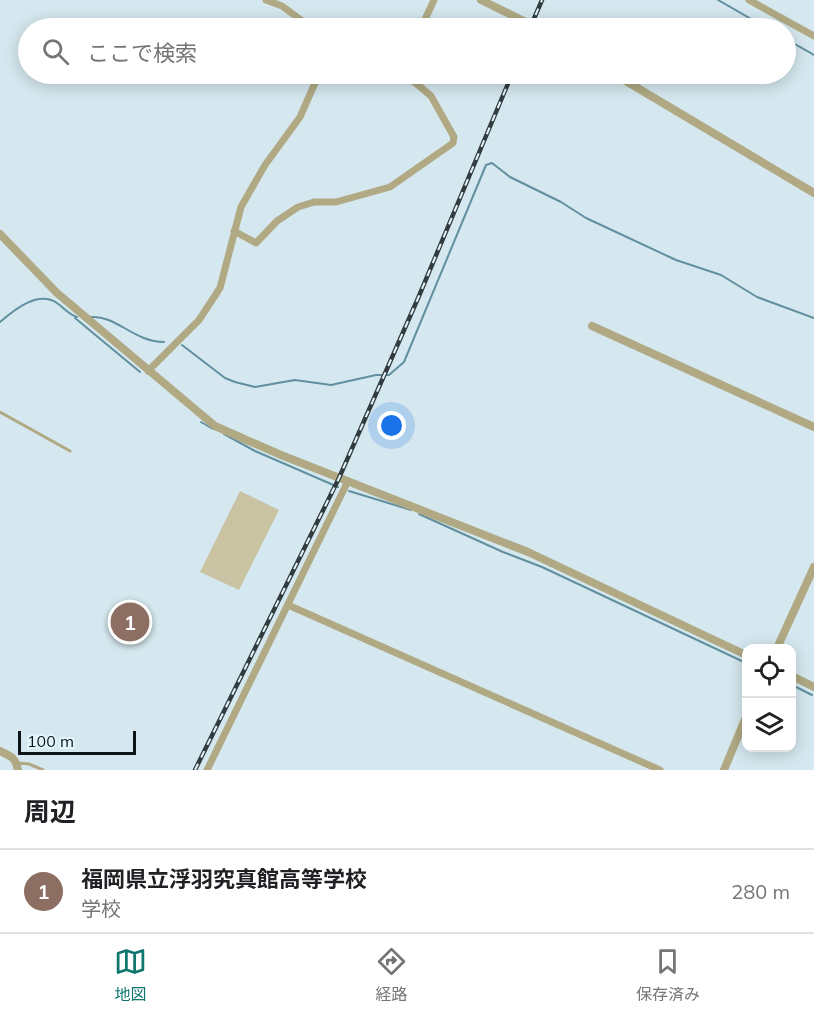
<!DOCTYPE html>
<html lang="ja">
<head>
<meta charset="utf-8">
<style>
  body { margin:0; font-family:Mulish,"Noto Sans JP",sans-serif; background:#f6f6f6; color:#202124 }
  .controls { position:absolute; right:18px; bottom:18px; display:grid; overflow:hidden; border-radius:12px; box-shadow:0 3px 15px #0003 }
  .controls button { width:54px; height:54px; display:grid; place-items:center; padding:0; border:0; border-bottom:2px solid #e0e0e0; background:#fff; color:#202124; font:30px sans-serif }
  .scale { position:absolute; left:18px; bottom:15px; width:118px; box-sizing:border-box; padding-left:6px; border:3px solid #0e1517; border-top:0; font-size:16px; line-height:21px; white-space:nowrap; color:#0e1517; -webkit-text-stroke:4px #e2f5fd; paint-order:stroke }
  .you { position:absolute; left:392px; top:426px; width:21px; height:21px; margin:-15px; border:4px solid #fff; border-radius:50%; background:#1a73e8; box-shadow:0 0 0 9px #1a73e833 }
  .badge { display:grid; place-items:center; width:39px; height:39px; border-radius:50%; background:#0f766e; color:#fff; font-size:20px; font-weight:700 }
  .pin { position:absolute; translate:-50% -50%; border:3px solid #fff; box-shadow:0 2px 6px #0006 }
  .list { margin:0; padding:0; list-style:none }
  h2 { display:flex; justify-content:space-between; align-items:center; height:78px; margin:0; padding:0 24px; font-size:26px }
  h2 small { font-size:20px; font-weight:400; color:#757577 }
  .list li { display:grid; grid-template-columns:39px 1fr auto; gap:18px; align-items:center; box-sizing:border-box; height:84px; padding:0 24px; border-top:2px solid #e0e0e0 }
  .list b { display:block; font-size:22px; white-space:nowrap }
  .list p { margin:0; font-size:20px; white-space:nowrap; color:#757577 }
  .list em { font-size:20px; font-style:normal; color:#757577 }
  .icon { flex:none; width:33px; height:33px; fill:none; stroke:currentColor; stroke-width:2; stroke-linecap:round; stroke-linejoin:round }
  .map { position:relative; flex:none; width:814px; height:770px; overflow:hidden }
  .search { position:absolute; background:#fff; box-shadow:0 3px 15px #0003; left:18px; right:18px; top:18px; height:66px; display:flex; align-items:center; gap:15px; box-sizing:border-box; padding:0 21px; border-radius:33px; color:#757577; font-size:22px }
  .sheet { height:162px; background:#fff }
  nav { display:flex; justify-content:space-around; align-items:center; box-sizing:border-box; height:84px; border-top:2px solid #e0e0e0; background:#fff; font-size:16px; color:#757577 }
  nav a { display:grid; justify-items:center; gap:3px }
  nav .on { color:#0f766e }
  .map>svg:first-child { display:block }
  .green { fill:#c9c3a3 }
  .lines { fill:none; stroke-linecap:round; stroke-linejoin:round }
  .stream { stroke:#628f9f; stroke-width:2 }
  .service { stroke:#b0a984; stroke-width:3 }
  .minor { stroke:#b0a984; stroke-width:7 }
  .tertiary { stroke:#b0a984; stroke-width:8 }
  .rail-casing { stroke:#323b3e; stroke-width:4.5 }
  .rail { stroke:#e2f5fd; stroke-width:2; stroke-dasharray:7; stroke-linecap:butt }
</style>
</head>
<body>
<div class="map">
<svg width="814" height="770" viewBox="0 0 814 770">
  <rect width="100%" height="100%" fill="#d5e8ef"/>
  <!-- green -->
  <path class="green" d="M240 491 279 510 239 590 200 572Z"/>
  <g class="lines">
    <!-- stream -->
    <g class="stream">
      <path d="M718 0 767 28"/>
      <path d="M786 39 814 55"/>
      <path d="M91 317C116 315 134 342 164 342"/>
      <path d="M75 318 140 372"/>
      <path d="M0 322C14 310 38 290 57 303 64 308 69 315 77 317"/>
      <path d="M182 345 225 378 235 382 255 387 295 380 331 385 376 375H389L404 362 486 165 492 163 510 177 561 202 586 218 676 260 721 275 757 297 814 318"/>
      <path d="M201 422 213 429"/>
      <path d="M224 434 255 451 338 487"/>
      <path d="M349 491 411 510"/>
      <path d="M419 514 503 552 542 567 746 663"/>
      <path d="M792 685 812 695"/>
    </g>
    <!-- service -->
    <g class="service">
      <path d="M0 412 70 451"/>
      <path d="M18 763 29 764 43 770"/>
    </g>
    <!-- minor -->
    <g class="minor">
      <path d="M266 0 282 6 312 28"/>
      <path d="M749 0 814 36"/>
      <path d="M421 28 434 0"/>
      <path d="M234 231 256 243 277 221 298 207 314 202H336L390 187 453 143 454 137 431 96 405 74"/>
      <path d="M148 371 199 320 220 288 241 207 265 165 300 117 319 74"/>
      <path d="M288 605 660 770"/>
      <path d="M207 770 348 481"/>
    </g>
    <!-- tertiary -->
    <g class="tertiary">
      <path d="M481 0 538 28"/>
      <path d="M614 74 814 193"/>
      <path d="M0 234 57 293 215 426 281 455 528 552 746 655"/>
      <path d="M592 326 814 427"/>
      <path d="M777 648 814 567"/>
      <path d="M792 676 814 687"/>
      <path d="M0 751C11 756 16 758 18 770"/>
      <path d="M724 770 746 717"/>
    </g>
    <defs>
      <g id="rail">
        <path d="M530 28 542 0"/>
        <path d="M195 770 339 478 419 296 512 74"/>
      </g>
    </defs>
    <!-- rail casing -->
    <use href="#rail" class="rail-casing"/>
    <!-- rail -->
    <use href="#rail" class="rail"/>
  </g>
</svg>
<div class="controls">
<button><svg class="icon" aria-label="locate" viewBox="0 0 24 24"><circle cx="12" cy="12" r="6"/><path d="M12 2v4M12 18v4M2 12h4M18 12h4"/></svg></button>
<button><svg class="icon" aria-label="layers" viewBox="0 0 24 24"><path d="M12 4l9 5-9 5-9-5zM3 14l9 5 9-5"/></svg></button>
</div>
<div class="scale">100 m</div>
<div class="you"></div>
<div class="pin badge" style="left:130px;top:622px;background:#8d6e63">1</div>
<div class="search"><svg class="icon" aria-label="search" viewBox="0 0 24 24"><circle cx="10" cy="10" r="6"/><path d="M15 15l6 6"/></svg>ここで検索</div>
</div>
<section class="sheet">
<h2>周辺<small></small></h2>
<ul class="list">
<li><span class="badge" style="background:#8d6e63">1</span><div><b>福岡県立浮羽究真館高等学校</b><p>学校</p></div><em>280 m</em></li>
</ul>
</section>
<nav>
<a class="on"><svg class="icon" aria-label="map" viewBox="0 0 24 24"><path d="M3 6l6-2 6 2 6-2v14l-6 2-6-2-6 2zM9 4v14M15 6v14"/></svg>地図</a>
<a><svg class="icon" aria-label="directions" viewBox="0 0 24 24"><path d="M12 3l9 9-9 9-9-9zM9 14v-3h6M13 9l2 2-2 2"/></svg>経路</a>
<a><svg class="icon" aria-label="saved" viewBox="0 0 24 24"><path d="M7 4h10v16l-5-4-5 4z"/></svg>保存済み</a>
</nav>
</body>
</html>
